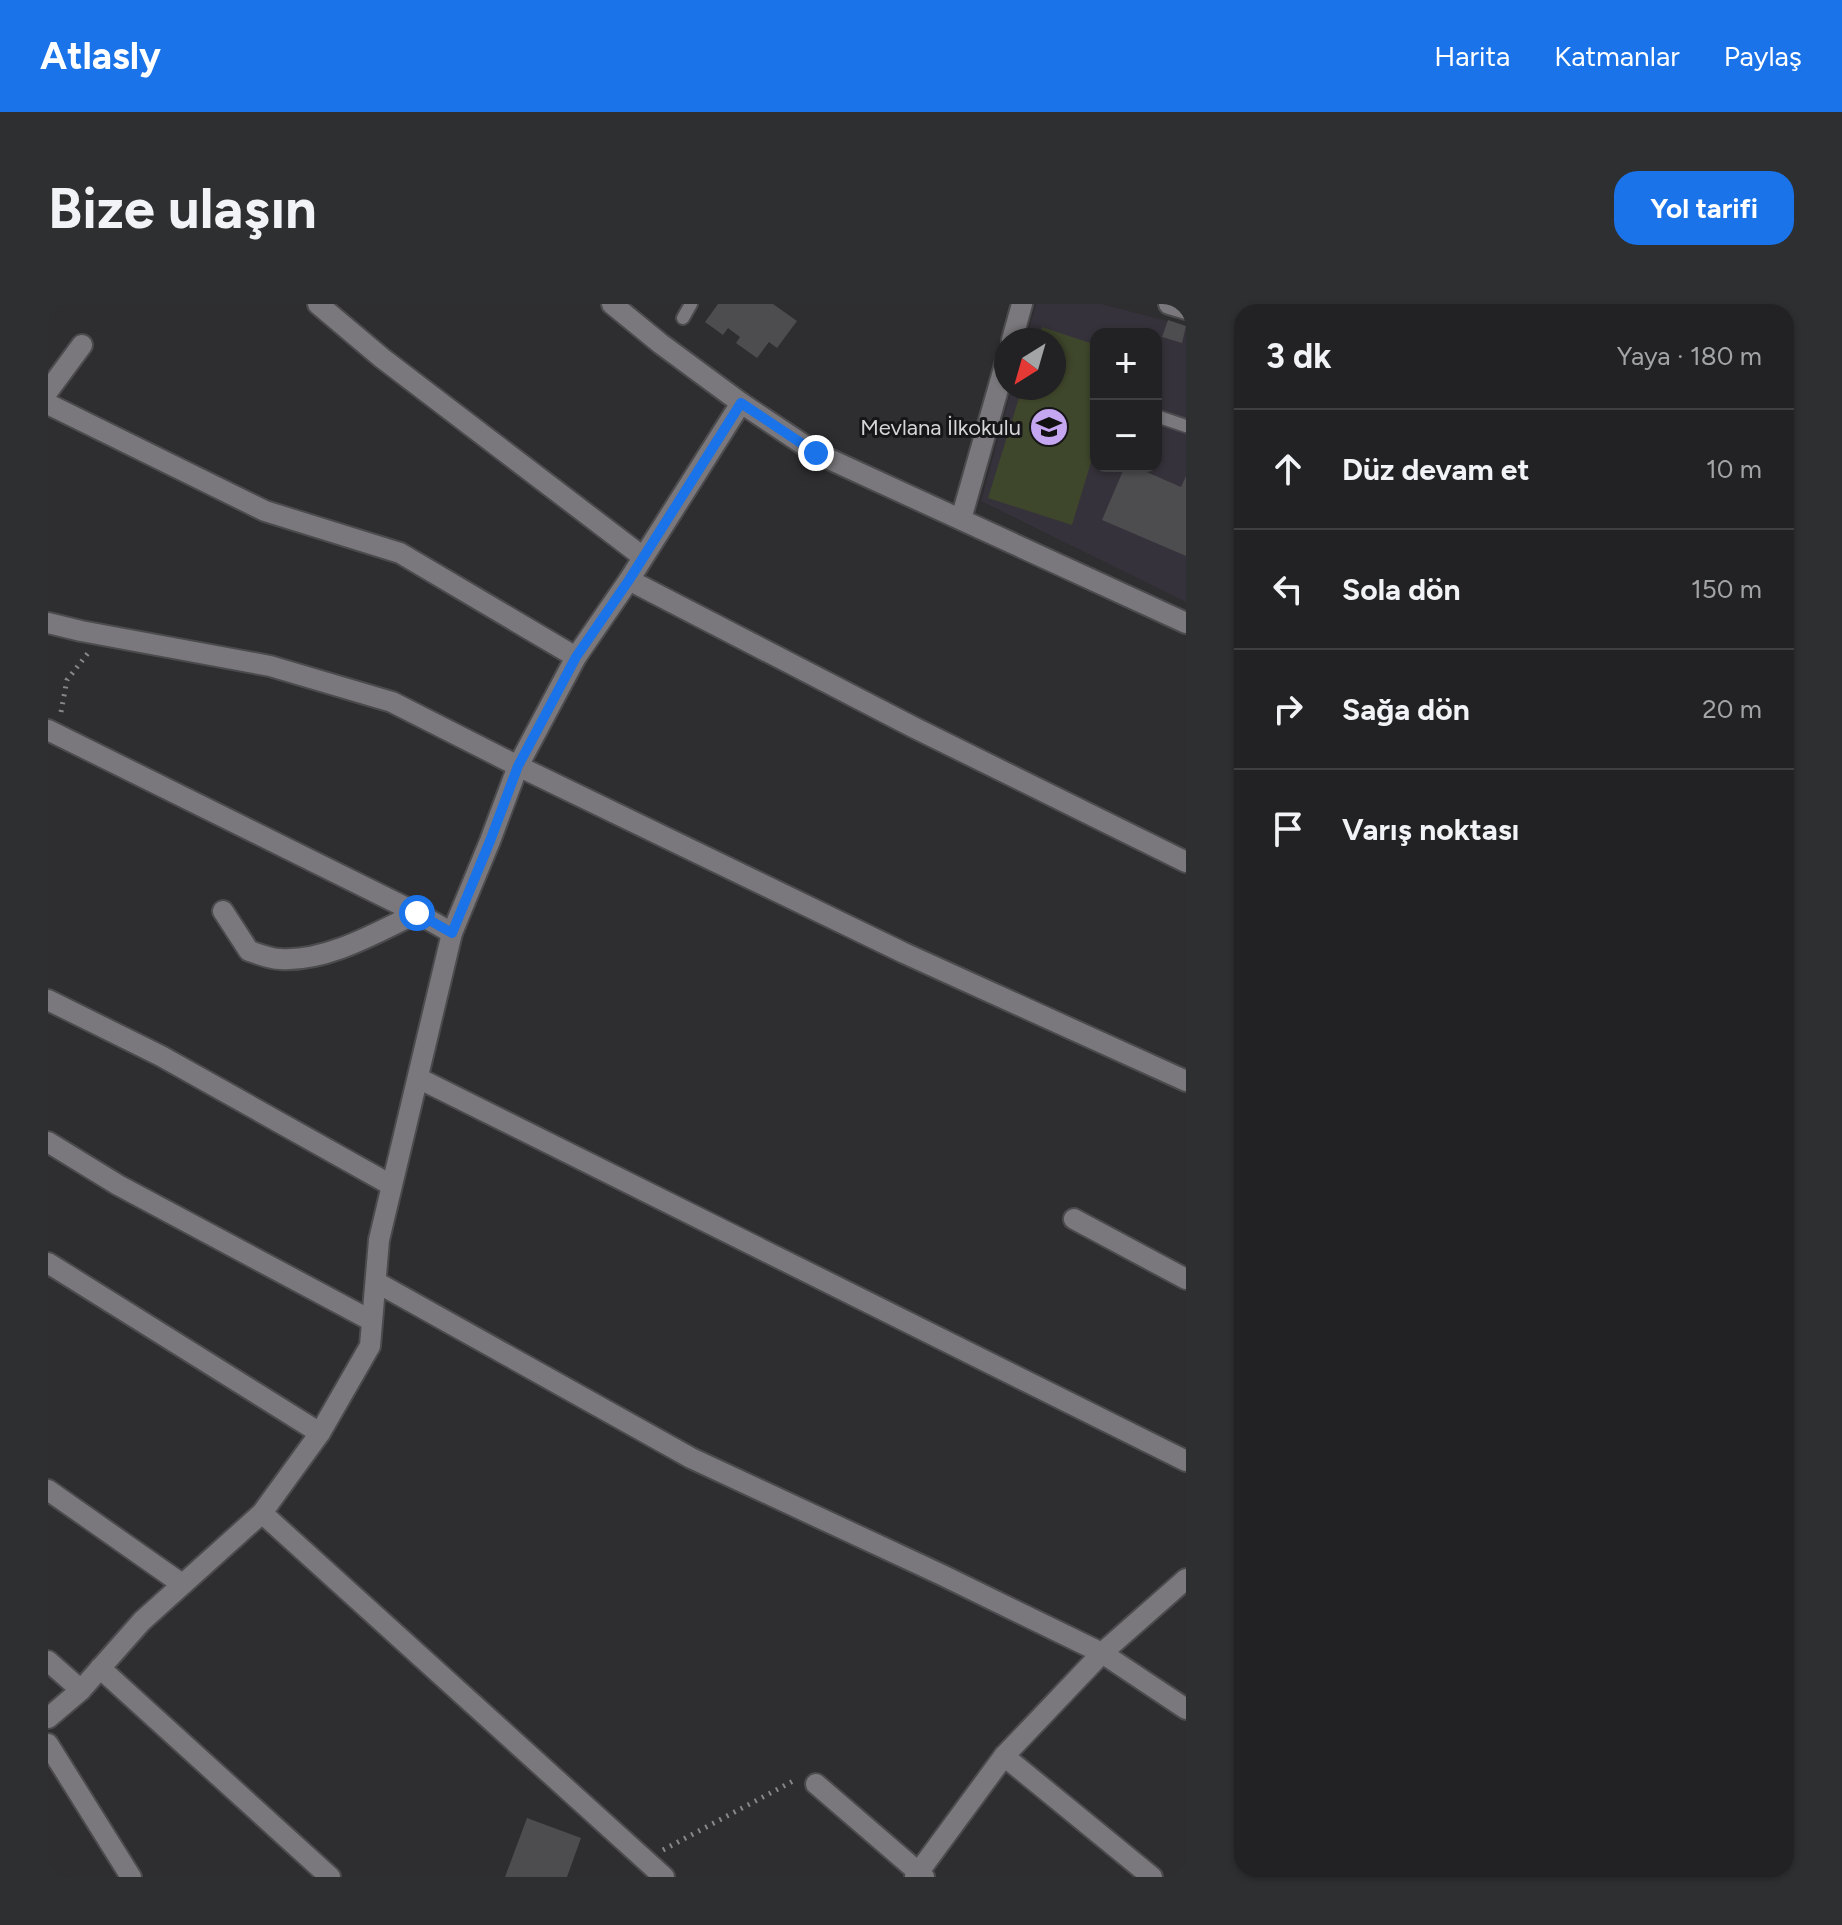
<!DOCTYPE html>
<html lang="tr">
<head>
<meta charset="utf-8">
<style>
  body { margin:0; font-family:Figtree,sans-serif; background:#2e2f31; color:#f1f3f6 }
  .controls { position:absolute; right:24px; top:24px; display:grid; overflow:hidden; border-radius:16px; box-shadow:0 2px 6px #0004 }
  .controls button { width:72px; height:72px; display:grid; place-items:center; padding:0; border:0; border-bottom:2px solid #3f3f41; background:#222224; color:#f1f3f6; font:40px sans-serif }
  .compass { position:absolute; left:946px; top:24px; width:72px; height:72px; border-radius:50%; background:#222224; box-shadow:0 2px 6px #0004; rotate:217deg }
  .stop { position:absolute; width:24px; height:24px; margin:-18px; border:6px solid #1a73e8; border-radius:50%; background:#fff }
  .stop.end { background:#1a73e8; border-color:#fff; box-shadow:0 2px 8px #0008 }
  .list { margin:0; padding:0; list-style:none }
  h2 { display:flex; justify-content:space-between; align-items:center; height:104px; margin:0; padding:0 32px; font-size:34px }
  h2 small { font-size:26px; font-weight:400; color:#a2a4a6 }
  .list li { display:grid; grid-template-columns:52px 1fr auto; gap:24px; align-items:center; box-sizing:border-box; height:120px; padding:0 32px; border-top:2px solid #3f3f41 }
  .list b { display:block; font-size:30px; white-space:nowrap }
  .list em { font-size:26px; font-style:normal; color:#a2a4a6 }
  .icon { flex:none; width:44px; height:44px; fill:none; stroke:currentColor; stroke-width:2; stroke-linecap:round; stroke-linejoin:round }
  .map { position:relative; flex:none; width:1138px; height:1573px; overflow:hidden; border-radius:24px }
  header { display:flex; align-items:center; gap:48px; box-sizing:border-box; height:112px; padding:0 40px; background:#1a73e8; color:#fff }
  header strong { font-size:38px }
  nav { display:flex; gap:44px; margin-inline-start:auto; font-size:28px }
  .intro { display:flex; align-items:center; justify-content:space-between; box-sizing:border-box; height:192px; padding:0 48px }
  h1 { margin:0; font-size:56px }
  .button { padding:20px 36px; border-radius:24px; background:#1a73e8; color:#fff; font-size:28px; font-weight:700 }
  main { display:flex; gap:48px; padding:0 48px }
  aside { flex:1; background:#222224; border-radius:24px; box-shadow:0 2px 6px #0004 }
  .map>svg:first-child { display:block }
  .built { fill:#36323b; fill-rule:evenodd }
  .green { fill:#3e462b }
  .building { fill:#4d4c4f }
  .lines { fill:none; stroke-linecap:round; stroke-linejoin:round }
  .service-casing { stroke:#4b4a4d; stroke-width:16 }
  .minor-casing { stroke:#4b4a4d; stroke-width:24 }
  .tertiary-casing { stroke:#4b4a4d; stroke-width:24 }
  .path { stroke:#878689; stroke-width:5; stroke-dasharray:2 6; stroke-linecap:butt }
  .service { stroke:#7a787c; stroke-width:12 }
  .minor { stroke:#7a787c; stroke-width:20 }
  .tertiary { stroke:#7a787c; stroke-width:20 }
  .route { stroke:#1a73e8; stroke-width:10 }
  .labels { text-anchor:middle; stroke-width:6; stroke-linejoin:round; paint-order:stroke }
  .poi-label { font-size:22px; fill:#d5d4d6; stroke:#161517; text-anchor:end }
</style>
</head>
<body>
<header>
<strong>Atlasly</strong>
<nav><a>Harita</a><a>Katmanlar</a><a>Paylaş</a></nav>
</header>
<div class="intro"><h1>Bize ulaşın</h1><a class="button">Yol tarifi</a></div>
<main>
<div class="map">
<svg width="1138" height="1573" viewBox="0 0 1138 1573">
  <rect width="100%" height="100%" fill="#2e2d30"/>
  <!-- built -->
  <path class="built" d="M988 0H1053L1138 22V298L933 197 964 84H1006V36H978ZM1048 30H1108V162H1048Z"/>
  <!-- green -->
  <path class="green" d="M994 23 1048 41V142L1024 221 940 194 974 84H1006V36H990Z"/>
  <!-- building -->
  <g class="building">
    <path d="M670 0H725L749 17 729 44 721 38 709 54 688 39 692 33 680 24 675 31 657 18Z"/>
    <path d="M1120 16 1138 22 1134 39 1114 33Z"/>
    <path d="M1077 162H1085L1133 183 1138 172V252L1054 216Z"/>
    <path d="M479 1514 533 1534 519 1573H457Z"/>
  </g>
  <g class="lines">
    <defs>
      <g id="service">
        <path d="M635 14 643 0"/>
        <path d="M1111 113 1138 122"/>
      </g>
      <g id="minor">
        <path d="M270 0 334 54 595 253"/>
        <path d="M1121 0 1138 5"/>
        <path d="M964 36 974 0"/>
        <path d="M0 87 34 41"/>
        <path d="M0 100 217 207 352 249 528 353"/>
        <path d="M913 215 958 57"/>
        <path d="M581 276 865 423 1138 558"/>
        <path d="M0 319 33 327 222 362 344 398 470 462 856 649 1138 777"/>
        <path d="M0 426 369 609 404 629"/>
        <path d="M175 607 201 647C211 650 222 655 232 655 278 658 328 629 369 609"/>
        <path d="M0 696 113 752 343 881"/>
        <path d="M370 774 1138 1157"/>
        <path d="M0 838 70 881 324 1017"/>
        <path d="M1026 915 1138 975"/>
        <path d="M0 959 272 1129"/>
        <path d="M328 978 643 1154 892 1270 1054 1349 1138 1405"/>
        <path d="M0 1186 134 1280"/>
        <path d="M214 1209 616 1573"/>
        <path d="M0 1357 33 1386"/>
        <path d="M52 1364 282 1573"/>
        <path d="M0 1414 33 1386 94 1317 214 1209 272 1129 322 1042 331 936 404 629 442 537 470 462 528 353 581 276 693 99"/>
        <path d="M0 1440 83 1573"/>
        <path d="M956 1452 1104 1573"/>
        <path d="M768 1480 876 1573"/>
        <path d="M867 1573 956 1452 1054 1349 1138 1275"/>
      </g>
      <path id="tertiary" d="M564 0 613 40 693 99 768 149 1138 319"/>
    </defs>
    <!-- service casing -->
    <use href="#service" class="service-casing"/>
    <!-- minor casing -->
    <use href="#minor" class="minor-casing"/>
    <!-- tertiary casing -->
    <use href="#tertiary" class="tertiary-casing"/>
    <!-- path -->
    <g class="path">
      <path d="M13 408 19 376 40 349"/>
      <path d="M615 1546 747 1476"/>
    </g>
    <!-- service -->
    <use href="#service" class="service"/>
    <!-- minor -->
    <use href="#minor" class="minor"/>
    <!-- tertiary -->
    <use href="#tertiary" class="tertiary"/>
  </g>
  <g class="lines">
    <!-- route -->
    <path class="route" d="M369 609 404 629 442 537 470 462 528 353 581 276 693 99 768 149"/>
  </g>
  <!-- icons -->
  <defs>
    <symbol id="school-disc" viewBox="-11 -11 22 22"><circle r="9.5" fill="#c5a6f0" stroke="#161517"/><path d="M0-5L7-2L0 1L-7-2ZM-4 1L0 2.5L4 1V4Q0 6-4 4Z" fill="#111"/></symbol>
  </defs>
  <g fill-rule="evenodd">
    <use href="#school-disc" x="979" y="101" width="44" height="44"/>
  </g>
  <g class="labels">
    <!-- poi labels -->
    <g class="poi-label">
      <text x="973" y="131">Mevlana İlkokulu</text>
    </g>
  </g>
</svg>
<div class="controls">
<button>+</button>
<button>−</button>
</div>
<svg class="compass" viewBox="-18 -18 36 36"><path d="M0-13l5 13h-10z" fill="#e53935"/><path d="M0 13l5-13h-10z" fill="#a2a4a6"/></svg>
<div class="stop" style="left:369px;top:609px"></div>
<div class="stop end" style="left:768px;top:149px"></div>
</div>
<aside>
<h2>3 dk<small>Yaya · 180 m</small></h2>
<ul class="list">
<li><svg class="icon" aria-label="ahead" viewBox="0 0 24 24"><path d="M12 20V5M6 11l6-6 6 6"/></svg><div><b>Düz devam et</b></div><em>10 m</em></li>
<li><svg class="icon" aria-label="left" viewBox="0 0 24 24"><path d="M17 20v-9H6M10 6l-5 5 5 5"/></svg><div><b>Sola dön</b></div><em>150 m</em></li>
<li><svg class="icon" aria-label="right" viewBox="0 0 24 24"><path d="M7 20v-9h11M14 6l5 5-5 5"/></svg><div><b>Sağa dön</b></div><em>20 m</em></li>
<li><svg class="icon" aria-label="arrive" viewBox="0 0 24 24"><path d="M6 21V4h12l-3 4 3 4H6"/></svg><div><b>Varış noktası</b></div></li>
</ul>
</aside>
</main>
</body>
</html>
